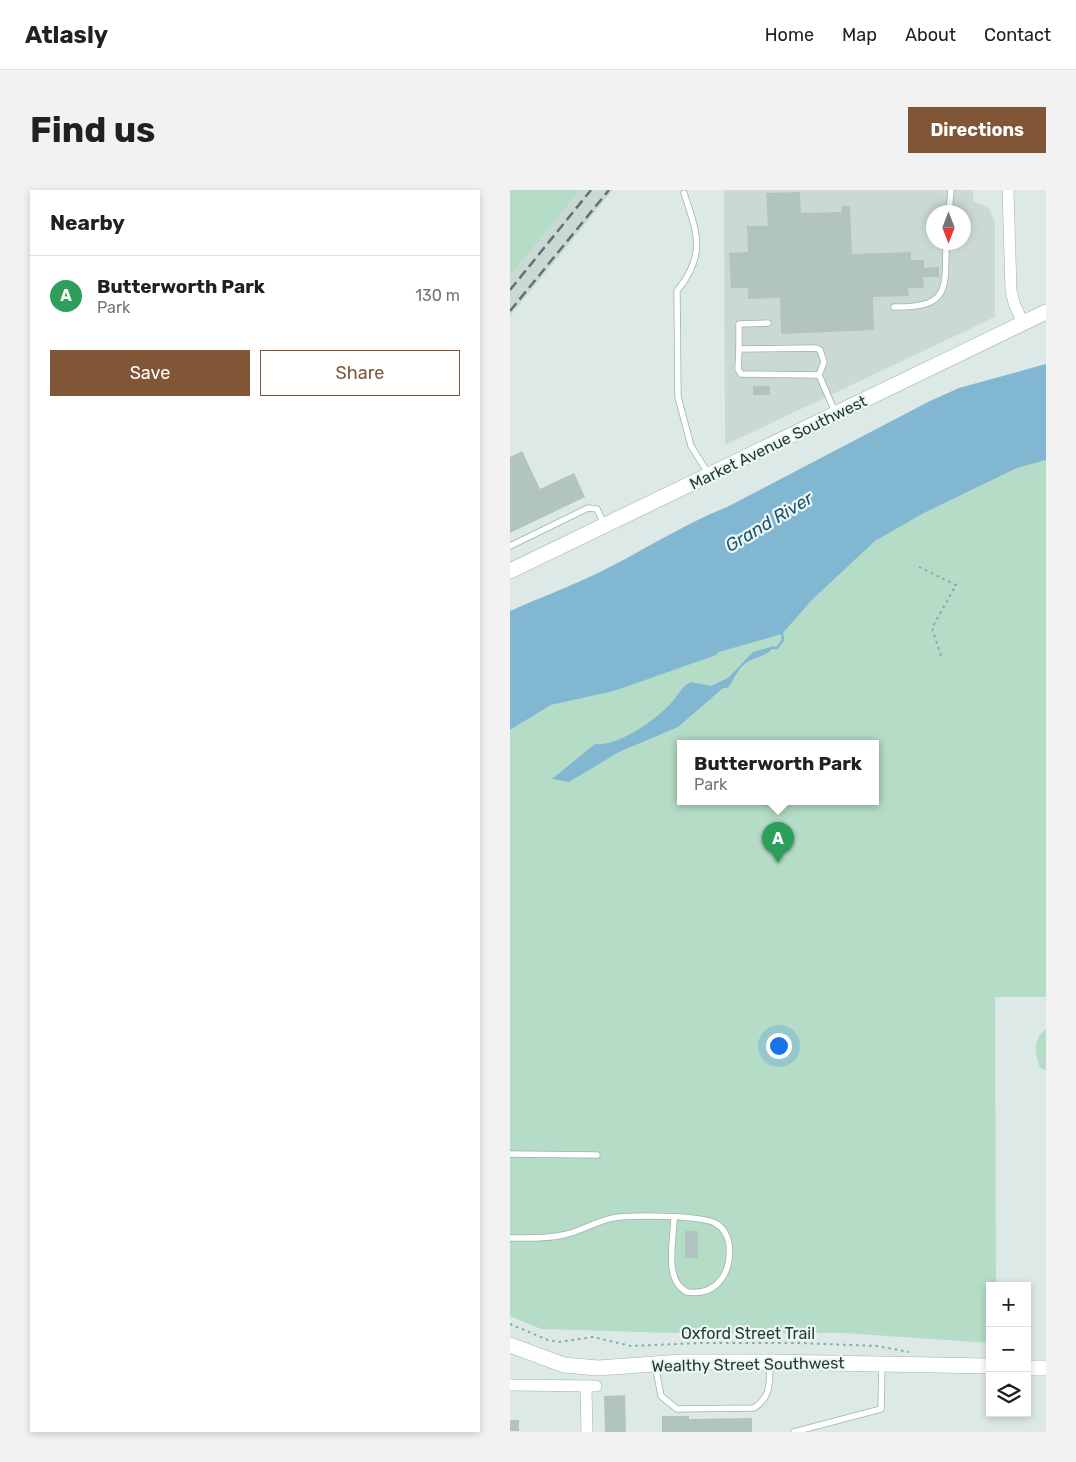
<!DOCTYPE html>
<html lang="en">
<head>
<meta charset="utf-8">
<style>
  body { margin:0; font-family:Rubik,sans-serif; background:#f2f2f2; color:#202124 }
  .controls { position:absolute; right:15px; bottom:15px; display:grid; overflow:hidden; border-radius:0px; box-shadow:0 2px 8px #0003 }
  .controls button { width:45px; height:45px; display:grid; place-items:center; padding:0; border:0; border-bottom:1px solid #e0e0e0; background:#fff; color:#202124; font:25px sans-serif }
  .compass { position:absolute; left:416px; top:15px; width:45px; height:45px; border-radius:50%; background:#fff; box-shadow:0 2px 8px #0003; rotate:180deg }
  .you { position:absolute; left:268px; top:855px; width:18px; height:18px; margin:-12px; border:4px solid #fff; border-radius:50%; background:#1a73e8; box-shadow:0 0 0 8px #1a73e833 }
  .badge { display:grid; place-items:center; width:32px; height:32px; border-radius:50%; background:#805637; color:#fff; font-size:16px; font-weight:700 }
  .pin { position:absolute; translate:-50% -41px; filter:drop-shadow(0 1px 2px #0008) }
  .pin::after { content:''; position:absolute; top:26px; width:18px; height:15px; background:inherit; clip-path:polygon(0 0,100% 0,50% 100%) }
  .popup { position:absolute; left:167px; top:550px; width:202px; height:65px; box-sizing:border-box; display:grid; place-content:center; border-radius:0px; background:#fff; filter:drop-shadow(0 1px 4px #0005); font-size:16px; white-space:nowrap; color:#757577 }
  .popup b { font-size:19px; color:#202124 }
  .popup::after { content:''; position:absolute; left:50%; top:100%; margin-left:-10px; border:10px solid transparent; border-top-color:#fff }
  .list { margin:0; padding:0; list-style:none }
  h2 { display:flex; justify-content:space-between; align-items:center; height:65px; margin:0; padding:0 20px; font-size:21px }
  h2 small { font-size:16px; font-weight:400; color:#757577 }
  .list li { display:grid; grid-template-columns:32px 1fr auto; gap:15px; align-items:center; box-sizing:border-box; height:80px; padding:0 20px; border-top:1px solid #e0e0e0 }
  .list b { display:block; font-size:19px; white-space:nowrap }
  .list p { margin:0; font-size:16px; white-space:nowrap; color:#757577 }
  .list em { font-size:16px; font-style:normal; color:#757577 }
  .actions { display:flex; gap:10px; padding:15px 20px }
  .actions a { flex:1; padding:11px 0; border:1px solid #805637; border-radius:0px; text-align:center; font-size:18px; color:#805637 }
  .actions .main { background:#805637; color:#fff }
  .icon { flex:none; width:28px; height:28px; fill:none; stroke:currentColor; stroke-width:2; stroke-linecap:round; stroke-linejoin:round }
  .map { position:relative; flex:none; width:536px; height:1242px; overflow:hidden; border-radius:0px }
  header { display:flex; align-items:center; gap:30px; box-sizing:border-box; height:70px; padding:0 25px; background:#fff; border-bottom:1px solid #e0e0e0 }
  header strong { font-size:24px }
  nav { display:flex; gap:28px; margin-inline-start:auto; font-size:18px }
  .intro { display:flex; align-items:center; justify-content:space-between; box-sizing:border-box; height:120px; padding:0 30px }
  h1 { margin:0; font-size:35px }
  .button { padding:12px 22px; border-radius:0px; background:#805637; color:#fff; font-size:18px; font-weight:700 }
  main { display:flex; gap:30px; padding:0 30px }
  aside { flex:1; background:#fff; border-radius:0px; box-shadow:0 2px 8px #0003 }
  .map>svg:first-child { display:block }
  .built { fill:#cbd9d5; fill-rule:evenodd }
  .green { fill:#b4dcc6; fill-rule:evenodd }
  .water { fill:#82b7d1 }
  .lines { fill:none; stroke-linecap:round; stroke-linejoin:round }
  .stream { stroke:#82b7d1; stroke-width:2.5 }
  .building { fill:#b2c4c0 }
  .lane-casing { stroke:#a0b1ae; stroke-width:7 }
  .street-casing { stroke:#a0b1ae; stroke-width:12 }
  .secondary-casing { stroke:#9cb5b1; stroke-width:16 }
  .path { stroke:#7caea7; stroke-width:2; stroke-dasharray:2.5 4; stroke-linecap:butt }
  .lane { stroke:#fff; stroke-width:5.5 }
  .street { stroke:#fff; stroke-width:11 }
  .secondary { stroke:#fff; stroke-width:15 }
  .rail { stroke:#587572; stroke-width:2.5; stroke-dasharray:10 5; stroke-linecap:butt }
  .labels { text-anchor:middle; stroke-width:4.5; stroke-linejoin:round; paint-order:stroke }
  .street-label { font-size:16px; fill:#1e3936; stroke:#edf6f3 }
  .water-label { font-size:18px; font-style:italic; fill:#185575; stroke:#edf6f3 }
</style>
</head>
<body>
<header>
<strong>Atlasly</strong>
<nav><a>Home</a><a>Map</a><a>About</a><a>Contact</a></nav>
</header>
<div class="intro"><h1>Find us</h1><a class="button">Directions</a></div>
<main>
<aside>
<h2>Nearby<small></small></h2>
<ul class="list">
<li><span class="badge" style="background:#2e9e5b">A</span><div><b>Butterworth Park</b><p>Park</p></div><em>130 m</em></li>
</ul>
<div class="actions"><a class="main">Save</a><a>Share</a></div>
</aside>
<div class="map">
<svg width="536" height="1242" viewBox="0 0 536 1242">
  <rect width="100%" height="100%" fill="#dde9e6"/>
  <!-- built -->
  <g class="built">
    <path d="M70 0H103L0 126V86Z"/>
    <path d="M214 0H463V11L478 17 485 31V127L215 255ZM423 22H453V52H423Z"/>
  </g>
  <!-- green -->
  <g class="green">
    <path d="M0 0H70L0 86Z"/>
    <path d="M536 270V807H485L486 1096H480V1153L334 1143H166L31 1139 0 1126V540L41 515 104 501 209 462 272 444 302 410 365 351 414 323 507 278ZM170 554H366V612H170Z"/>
    <path d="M536 839V880L530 878C525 864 522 850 536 839Z"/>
  </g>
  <!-- water -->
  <g class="water">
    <path d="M536 174V270L507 278 414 323 365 351 302 410 272 444 209 462 206 465 104 501 41 515 0 540V421C29 408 59 397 88 383 131 362 172 335 217 317L420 211 449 198Z"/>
    <path d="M264 456C257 467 247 466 237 472 228 478 224 489 218 498H213L168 537 109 562 59 592 42 589 85 554C108 557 147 529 162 512 169 504 171 497 181 492L201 496 218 488 243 462Z"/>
  </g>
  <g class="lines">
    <!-- stream -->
    <path class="stream" d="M263 458H267L273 450 272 444"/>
  </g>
  <!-- building -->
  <g class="building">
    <path d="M290 2 291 23 332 22 331 16H340L342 64 401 62V70H414V78L429 77V87H413L414 98H398L399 106 363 107 364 140 271 144 270 108 238 109V98H221L219 63 238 62 237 36H258L256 3Z"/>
    <rect x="243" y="196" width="17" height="9"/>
    <path d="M12 261 30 299 64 283 75 307 0 343V267Z"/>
    <rect x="175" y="1041" width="13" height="27"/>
    <path d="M115 1205 116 1242H95L94 1206Z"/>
    <path d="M152 1226H179V1229L242 1228V1242H152Z"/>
    <rect x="0" y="1230" width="9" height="11"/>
  </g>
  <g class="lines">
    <defs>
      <g id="lane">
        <path d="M174 3C187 43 197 64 167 101L168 207 181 256 198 283"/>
        <path d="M439 22 441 0"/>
        <path d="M384 117C441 118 435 98 436 52"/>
        <path d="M229 159V134L258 133"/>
        <path d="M309 185 314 172 310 160 306 158 229 159 228 179 231 184 309 185 325 222"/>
        <path d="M0 356 78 318 87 319 94 334"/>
        <path d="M0 964 87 965"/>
        <path d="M0 1048C17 1048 36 1049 53 1045 70 1042 86 1031 103 1028 122 1025 189 1025 205 1033 213 1037 218 1046 219 1054 222 1082 208 1106 177 1102 153 1090 164 1050 164 1027"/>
        <path d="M145 1174 151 1206 167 1219 244 1218C262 1206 259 1193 260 1174"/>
        <path d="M284 1242 371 1219 372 1175"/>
      </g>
      <g id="street">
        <path d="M498 0 501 100 504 113 513 133"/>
        <path d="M0 1195 86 1196"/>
        <path d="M76 1197 77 1242"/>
      </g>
      <g id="secondary">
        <path d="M0 381 536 122"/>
        <path d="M0 1155 54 1175 88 1178 172 1172H260L480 1176"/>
        <path d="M517 1178H536"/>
      </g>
    </defs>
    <!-- lane casing -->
    <use href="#lane" class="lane-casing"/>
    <!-- street casing -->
    <use href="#street" class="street-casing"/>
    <!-- secondary casing -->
    <use href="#secondary" class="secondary-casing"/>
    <!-- path -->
    <g class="path">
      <path d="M409 377 446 395 422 438 431 466"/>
      <path d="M0 1134 38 1150 49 1152 83 1147 121 1156 190 1153H287L367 1156 399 1162"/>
    </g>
    <!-- lane -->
    <use href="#lane" class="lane"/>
    <!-- street -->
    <use href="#street" class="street"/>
    <!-- secondary -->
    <use href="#secondary" class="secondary"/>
    <!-- rail -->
    <g class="rail">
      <path d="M0 100 81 0"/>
      <path d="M0 121 99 0"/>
    </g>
  </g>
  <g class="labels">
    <!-- street labels -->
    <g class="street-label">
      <text transform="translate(268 252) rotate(-26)" y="6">Market Avenue Southwest</text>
      <text x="238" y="1149">Oxford Street Trail</text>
      <text transform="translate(238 1174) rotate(-1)" y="6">Wealthy Street Southwest</text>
    </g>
    <!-- water labels -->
    <g class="water-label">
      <text transform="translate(259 332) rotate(-31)" y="6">Grand River</text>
    </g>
  </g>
</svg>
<div class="controls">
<button>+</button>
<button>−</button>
<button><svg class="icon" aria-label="layers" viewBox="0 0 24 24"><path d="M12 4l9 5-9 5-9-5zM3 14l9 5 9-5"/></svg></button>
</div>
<svg class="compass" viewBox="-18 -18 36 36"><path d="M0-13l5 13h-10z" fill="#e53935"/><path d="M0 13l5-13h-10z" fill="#757577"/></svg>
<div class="you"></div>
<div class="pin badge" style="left:268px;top:673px;background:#2e9e5b">A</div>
<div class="popup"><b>Butterworth Park</b>Park</div>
</div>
</main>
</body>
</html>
